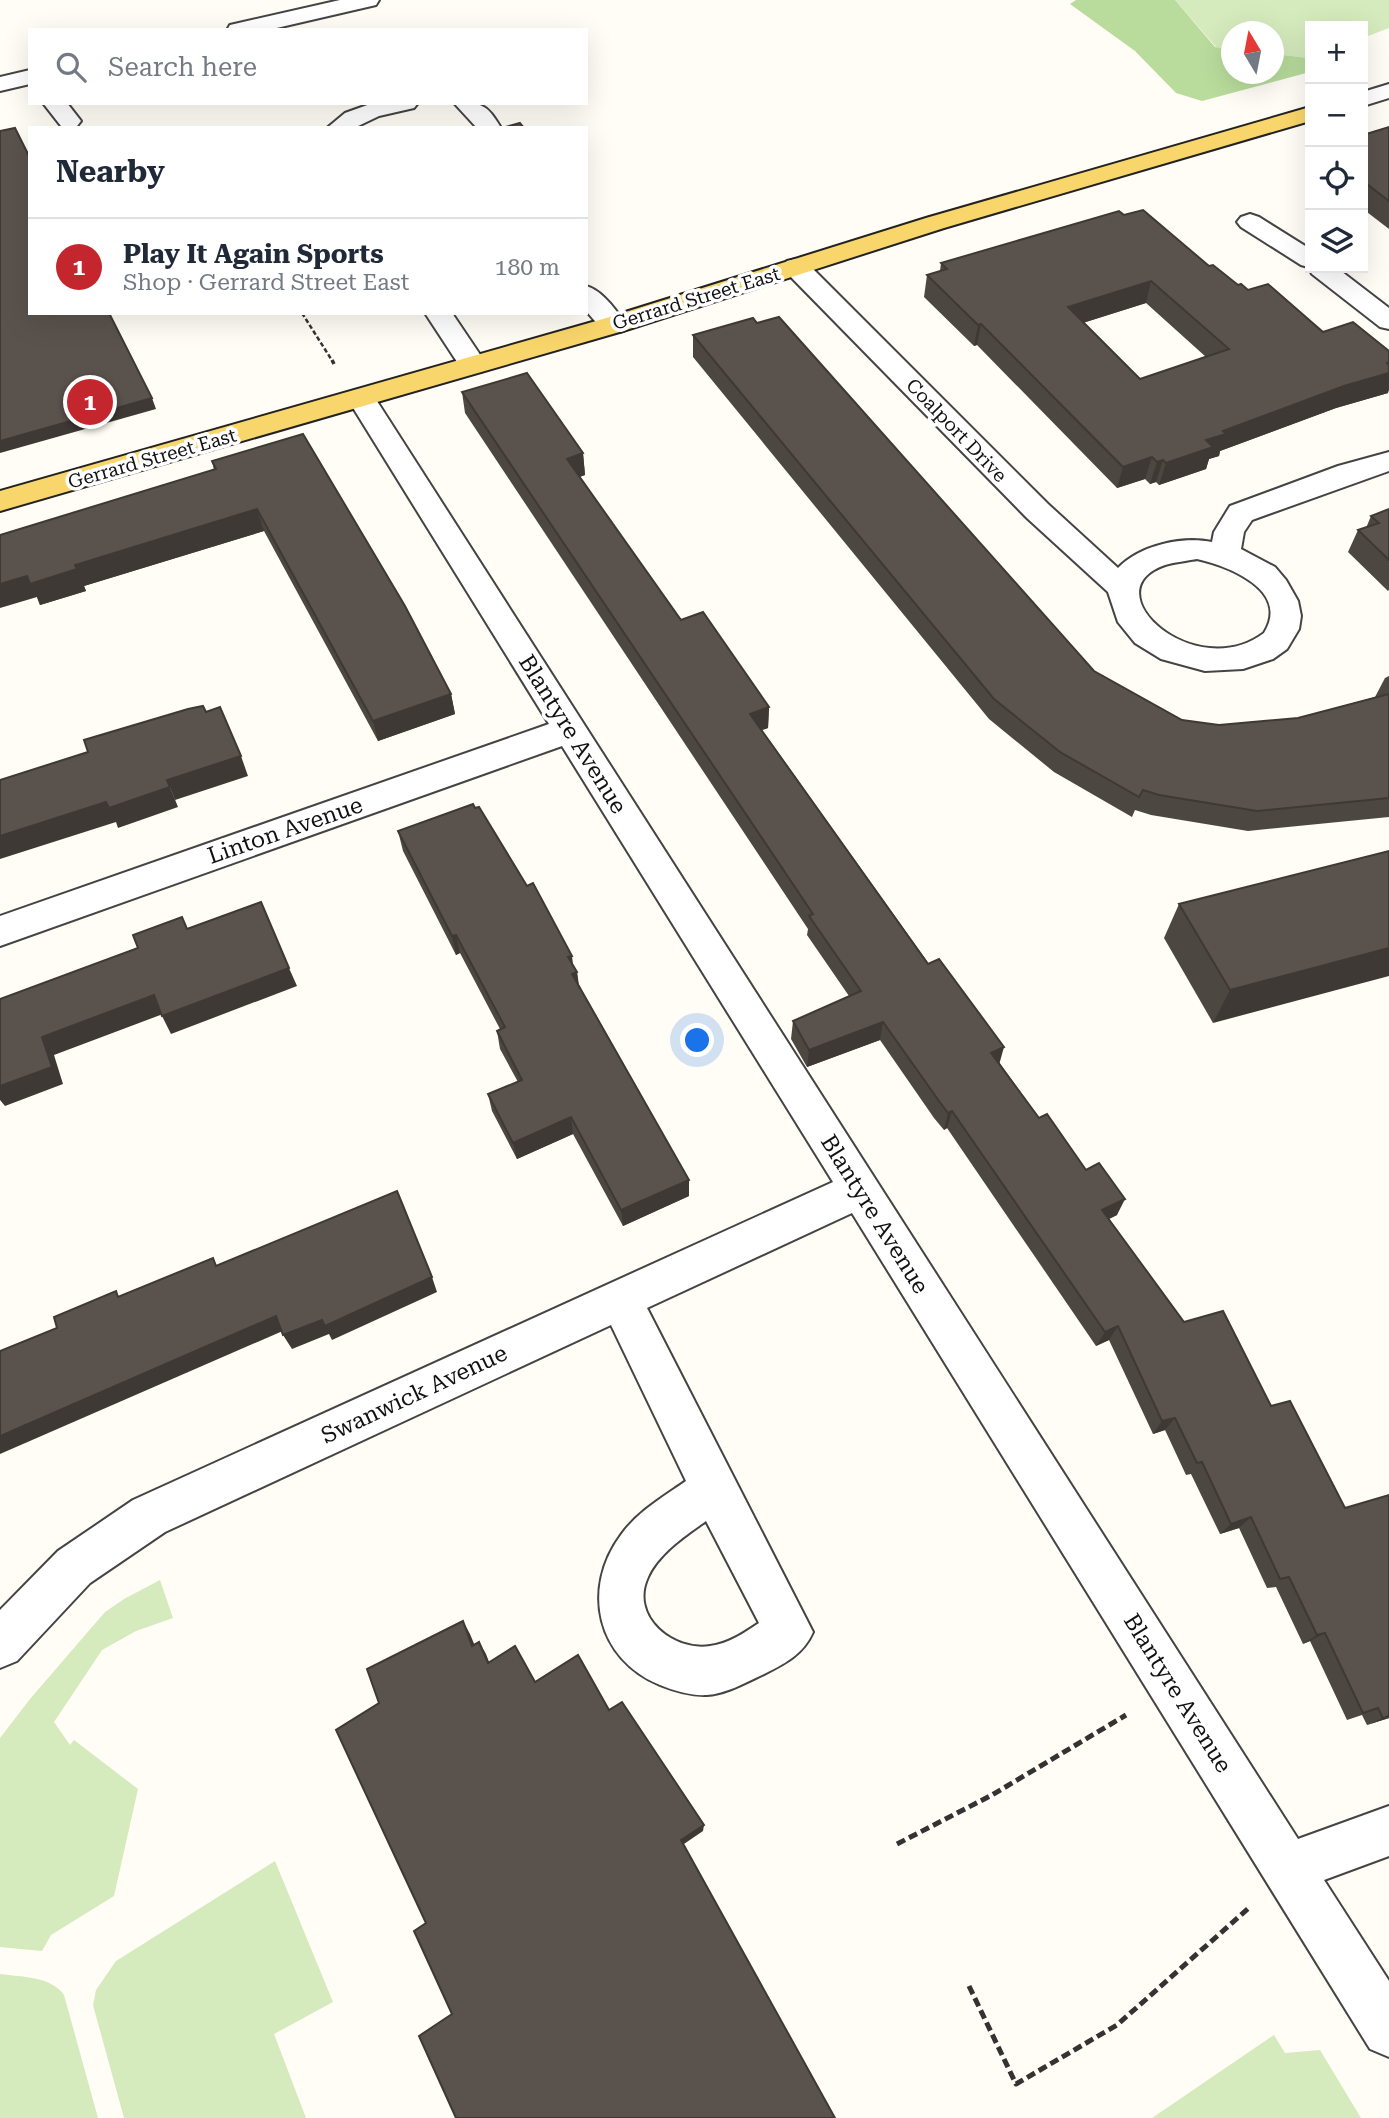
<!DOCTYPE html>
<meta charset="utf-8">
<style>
body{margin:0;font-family:"Roboto Serif",serif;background:#f2f2f3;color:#1f2937}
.controls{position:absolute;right:21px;top:21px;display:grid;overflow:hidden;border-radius:0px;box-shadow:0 7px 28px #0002}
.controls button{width:63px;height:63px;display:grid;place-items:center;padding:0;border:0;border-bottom:2px solid #e0e1e3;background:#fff;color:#1f2937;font:35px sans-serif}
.compass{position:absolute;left:1221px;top:21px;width:63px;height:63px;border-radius:50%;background:#fff;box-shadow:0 7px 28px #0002;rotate:350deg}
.you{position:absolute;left:698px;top:1041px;width:24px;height:24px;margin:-18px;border:5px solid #fff;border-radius:50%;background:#1a73e8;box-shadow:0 0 0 10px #1a73e833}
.badge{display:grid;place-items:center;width:46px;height:46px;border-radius:50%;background:#c4262e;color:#fff;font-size:23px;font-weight:700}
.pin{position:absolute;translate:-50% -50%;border:4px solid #fff;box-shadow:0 2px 7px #0006}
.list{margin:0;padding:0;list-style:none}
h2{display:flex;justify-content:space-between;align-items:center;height:91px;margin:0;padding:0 28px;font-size:30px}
h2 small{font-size:23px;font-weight:400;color:#747a83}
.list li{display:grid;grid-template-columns:46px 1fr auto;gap:21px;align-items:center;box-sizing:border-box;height:98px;padding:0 28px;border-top:2px solid #e0e1e3}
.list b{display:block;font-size:26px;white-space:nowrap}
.list p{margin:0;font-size:23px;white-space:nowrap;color:#747a83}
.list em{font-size:23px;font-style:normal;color:#747a83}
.icon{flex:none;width:38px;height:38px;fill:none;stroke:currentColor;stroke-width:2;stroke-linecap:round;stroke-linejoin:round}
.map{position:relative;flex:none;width:1389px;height:2118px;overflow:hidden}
.search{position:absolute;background:#fff;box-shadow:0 7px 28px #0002;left:28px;top:28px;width:560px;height:77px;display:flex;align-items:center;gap:18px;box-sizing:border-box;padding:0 24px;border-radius:0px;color:#747a83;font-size:26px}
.panel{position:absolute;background:#fff;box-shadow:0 7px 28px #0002;left:28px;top:126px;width:560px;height:189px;border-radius:0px}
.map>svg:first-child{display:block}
.green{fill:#d5ebbd}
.forest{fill:#b9dc9c}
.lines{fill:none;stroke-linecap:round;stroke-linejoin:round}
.minor-casing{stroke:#444;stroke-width:4}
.major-casing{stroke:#222;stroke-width:4}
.path-far2{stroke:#333;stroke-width:2.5;stroke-dasharray:4.5 2.5;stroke-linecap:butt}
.path-far1{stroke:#333;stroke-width:3.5;stroke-dasharray:5 2.5;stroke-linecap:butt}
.path{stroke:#333;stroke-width:5;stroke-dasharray:9 4.5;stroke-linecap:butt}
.minor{fill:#fff;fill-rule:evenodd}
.major{fill:#f9d66b;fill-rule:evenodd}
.wall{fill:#4d4742;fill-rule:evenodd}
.shaded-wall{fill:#3f3936}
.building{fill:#5a524d;stroke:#3f3936;stroke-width:2;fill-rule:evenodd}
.labels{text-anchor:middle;stroke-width:7;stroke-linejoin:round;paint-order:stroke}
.far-street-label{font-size:19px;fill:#111;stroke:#fff}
.street-label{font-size:23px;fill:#111;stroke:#fff}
</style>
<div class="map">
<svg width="1389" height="2118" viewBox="0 0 1389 2118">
<rect width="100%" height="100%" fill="#fffdf5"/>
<g class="green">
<path d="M1175,0H1389V28L1363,38V26H1310L1309,58L1274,54V32H1232L1231,49L1216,47Z"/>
<path d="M160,1580L173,1618L136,1631L102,1650L54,1722L70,1745L74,1740L138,1789L114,1896L51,1935L42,1951L0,1947V1738L30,1699L105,1612L124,1599Z"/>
<path d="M275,1861L333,2002L274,2034L306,2118H124L93,2005L96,1990L116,1961Z"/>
<path d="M0,1974C21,1977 51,1976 64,1995L98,2118H0Z"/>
<path d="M1274,2035L1285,2053L1320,2050L1361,2118H1152Z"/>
</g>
<path class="forest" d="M1076,0H1175L1215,47L1231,49L1232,74H1274V54L1309,58L1310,72L1202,101L1176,93L1135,51L1070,4Z"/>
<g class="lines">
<g class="minor-casing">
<g id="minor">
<path d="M340,0H379L376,5L268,30H227L230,25Z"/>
<path d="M30,70V84L0,91V77Z"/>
<path d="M1389,84V98L1363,106V92Z"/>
<path d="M43,103H67L81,121L77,126H61Z"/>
<path d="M373,103H418L414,108L379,116L354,128H327L345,113Z"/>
<path d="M454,103C482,103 486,103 501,128H477Z"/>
<path d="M1250,214L1259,217L1310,249V268H1337L1389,308V329L1380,327L1312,274L1308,267L1301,265L1241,227L1237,222L1241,217Z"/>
<path d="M796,259L805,261L1048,504L1118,568C1140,545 1182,536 1212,542L1214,532L1230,506L1338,466L1389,452V471L1252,520L1244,532L1241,549L1275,567L1286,580L1298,601L1301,616L1299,629L1287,649L1273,659L1243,669L1205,671L1161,659L1135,643L1118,622L1108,592L1027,518L787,273L783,267L787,261ZM1197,559C1228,566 1291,590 1264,633C1195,685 1090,591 1165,565C1175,562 1187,561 1197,559Z"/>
<path d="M586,286C602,290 617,311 626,325L623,331C604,335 598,324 586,311Z"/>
<path d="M425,313H452L487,365L483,371L473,373L463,371Z"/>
<path d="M361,389L371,392L375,398L1298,1839L1389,1806V1856L1324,1880L1389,1981V2057L1370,2049L852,1213L647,1308L813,1632C803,1655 784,1664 762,1675C745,1683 725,1694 707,1695C690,1696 675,1691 660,1685C597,1659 581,1589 621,1535C637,1512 663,1497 686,1481L611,1325L165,1532L90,1583L17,1661L0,1668V1610L58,1551L133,1500L833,1182L562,746L0,946V916L549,724L347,398L351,392ZM706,1521L759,1623C744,1633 728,1644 710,1646C674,1652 629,1617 648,1577C659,1553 685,1536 706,1521Z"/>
</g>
</g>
<g class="major-casing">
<path id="major" d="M1310,107V121L944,228L623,331L0,511V491L603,319L926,218Z"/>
</g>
<path class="path-far2" d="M302,313L333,362"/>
<path class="path-far1" d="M332,360L334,364"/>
<g class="path">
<path d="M897,1844L992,1795L1126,1715"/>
<path d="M969,1986L1016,2084L1117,2025L1251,1906"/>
</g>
<use href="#minor" class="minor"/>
<use href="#major" class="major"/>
</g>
<g class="wall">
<path d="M1389,127V229L1363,209V135Z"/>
<path d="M1124,215L1209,266L1388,393L1336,408L1220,451L1219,456L1209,459L1206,469L1159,485L1156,482L1150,484L1145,479L1117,488L977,345L974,346L924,297L927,275L940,271L941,263ZM1146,303L1206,357L1140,379L1083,323Z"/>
<path d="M693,335L1094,671L1182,720L1219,725L1298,718L1375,697L1385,678L1389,676V817L1248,831L1151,815L1135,810L1132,817L1054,772L989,719L693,357Z"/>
<path d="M462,392L583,453L585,475L579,477L681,620L769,707L768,728L762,730L1039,1118L1117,1215L1109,1219L1389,1718L1367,1725L1362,1715L1347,1720L1310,1641L1303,1644L1276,1587L1267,1588L1239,1528L1220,1534L1191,1474L1186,1475L1165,1430L1153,1434L1109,1340L1096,1346L947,1128L944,1130L934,1118L880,1040L807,1067L791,1039L793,1021L849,996L807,935L808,929L465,413Z"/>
<path d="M212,461L451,694L455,714L378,741L264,531L84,586L86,591L40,605L37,597L214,470Z"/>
<path d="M1389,509V590L1388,591L1348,552L1358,530L1366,528L1371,516Z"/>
<path d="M398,831L573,966L577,972L579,985L689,1180V1196L623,1226L573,1134L517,1159L492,1111L488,1094L518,1082L500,1049L497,1031L500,1029L460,953L456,955L403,851Z"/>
<path d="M1389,851L1213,1023L1164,938L1179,904Z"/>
</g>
<g class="shaded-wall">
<path d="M1151,281L1146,303L1063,329L1068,307Z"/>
<path d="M981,324L977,345L974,346L978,325Z"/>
<path d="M1389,362V390L1388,393L1336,408L1220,451L1219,456L1209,459L1206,469L1159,485L1166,463L1223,431Z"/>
<path d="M152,398L156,409L0,453V441Z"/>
<path d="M583,453L585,475L569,481L567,459Z"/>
<path d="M1152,457L1145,479L1117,488L1123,467Z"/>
<path d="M1163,460L1156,482L1150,484L1157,462Z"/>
<path d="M257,509L264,531L84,586L86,591L40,605L37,597L0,608V584L27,576L75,565Z"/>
<path d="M451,694L455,714L378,741L373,721Z"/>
<path d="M769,707L768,728L749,734L750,714Z"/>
<path d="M241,756L248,776L175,800L167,780Z"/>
<path d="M170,787L178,807L118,828L116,822L0,859V836L106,802Z"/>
<path d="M456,935L460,953L456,955L452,936Z"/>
<path d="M1389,948V976L1213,1023L1230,990Z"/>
<path d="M572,956L574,973L577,972L579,991L572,975L568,957Z"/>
<path d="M289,968L297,986L171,1034L162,1016Z"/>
<path d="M154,995L163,1014L54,1055L63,1084L5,1106L0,1100V1086L42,1037Z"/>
<path d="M883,1022L880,1040L807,1067L809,1050Z"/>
<path d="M1004,1047L999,1065L991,1053Z"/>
<path d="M952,1111L947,1128L944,1130L948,1113Z"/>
<path d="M571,1117L573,1134L517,1159L513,1143Z"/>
<path d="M689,1180V1196L623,1226L621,1210Z"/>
<path d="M1125,1199L1117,1215L1094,1226L1102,1210Z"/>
<path d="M432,1277L437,1292L332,1340L329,1334L292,1349L283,1335Z"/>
<path d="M276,1316L285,1330L0,1454V1436Z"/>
<path d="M1118,1326L1109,1340L1096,1346L1105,1332Z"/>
<path d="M1175,1418L1165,1430L1153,1434L1162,1421Z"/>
<path d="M1251,1517L1239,1528L1220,1534L1231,1524Z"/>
<path d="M463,1621L470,1634L480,1658L472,1646Z"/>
<path d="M1325,1633L1310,1641L1303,1644L1317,1635Z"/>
<path d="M479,1642L486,1654L494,1675L488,1663Z"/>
<path d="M1389,1716V1718L1367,1725L1383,1718Z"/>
<path d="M704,1825L703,1831L681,1846V1840Z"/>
</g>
<g class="building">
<path d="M520,123L524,128H502Z"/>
<path d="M1389,127V201L1363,181V135Z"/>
<path d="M15,128L30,158V313H109L152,398L0,441V131Z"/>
<path d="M1143,210L1209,266L1213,265L1238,285L1241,284L1248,290L1268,284L1323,332L1353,322L1389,351V362L1387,363L1389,365V373L1344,386L1223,431L1226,434L1206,440L1213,447L1166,463L1163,460L1157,462L1152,457L1123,467L981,324L978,325L927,275L947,269L941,263L1119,211L1124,215ZM1151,281L1229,349L1140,379L1068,307Z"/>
<path d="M779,317L1094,671L1182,720L1219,725L1298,718L1389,694V798L1257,811L1159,795L1143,790L1139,797L1060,752L994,699L693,335L753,318L757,323Z"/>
<path d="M527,373L583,453L567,459L681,620L703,612L769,707L750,714L928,964L939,959L1004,1047L991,1053L1039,1118L1047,1114L1086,1170L1099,1163L1125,1199L1102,1210L1184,1322L1223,1311L1271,1406L1290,1401L1345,1508L1389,1495V1716L1383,1718L1378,1708L1363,1713L1325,1633L1317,1635L1289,1577L1280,1579L1251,1517L1231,1524L1202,1462L1197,1463L1175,1418L1162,1421L1118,1326L1105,1332L952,1111L948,1113L939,1101L883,1022L809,1050L793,1021L861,991L809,916L813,914L462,392Z"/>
<path d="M303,434L405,606L451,694L373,721L257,509L75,565L77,569L30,584L27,576L0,584V535L216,469L212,461Z"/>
<path d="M1389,509V560L1358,530L1379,523L1371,516Z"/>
<path d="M203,706L206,712L220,707L241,756L167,780L170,787L109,808L106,802L0,836V780L88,752L84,740L188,709Z"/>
<path d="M473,804L475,808L479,807L527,886L533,883L572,956L568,957L577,972L572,974L689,1180L621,1210L571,1117L513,1143L488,1094L522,1080L497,1031L505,1027L456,935L452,936L398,831Z"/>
<path d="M1389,851V948L1230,990L1179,904Z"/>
<path d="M261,902L289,968L162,1016L154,995L42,1037L52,1067L0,1086V999L138,948L133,935L182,917L187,929Z"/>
<path d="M397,1191L432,1277L325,1326L322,1320L283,1335L276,1316L0,1436V1351L57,1328L54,1317L116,1291L118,1297L213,1258L216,1266Z"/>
<path d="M463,1621L472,1646L479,1642L488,1663L515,1646L535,1682L578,1655L609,1710L622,1702L704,1825L681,1840L835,2118H456L419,2036L452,2014L414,1931L426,1923L336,1730L379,1703L367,1669Z"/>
</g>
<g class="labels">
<g class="far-street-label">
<text transform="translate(696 298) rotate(-17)" y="7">Gerrard Street East</text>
<text transform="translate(957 430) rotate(46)" y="7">Coalport Drive</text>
<text transform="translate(152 458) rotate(-16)" y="7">Gerrard Street East</text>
</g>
<g class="street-label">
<text transform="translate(573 734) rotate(58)" y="8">Blantyre Avenue</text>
<text transform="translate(285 830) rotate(-19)" y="8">Linton Avenue</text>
<text transform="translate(875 1214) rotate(58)" y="8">Blantyre Avenue</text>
<text transform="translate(414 1394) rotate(-25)" y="8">Swanwick Avenue</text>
<text transform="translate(1178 1693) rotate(58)" y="8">Blantyre Avenue</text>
</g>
</g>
</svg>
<div class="controls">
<button>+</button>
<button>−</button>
<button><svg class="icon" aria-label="locate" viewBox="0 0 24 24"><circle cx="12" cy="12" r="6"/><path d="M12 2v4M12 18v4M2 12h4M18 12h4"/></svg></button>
<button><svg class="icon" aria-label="layers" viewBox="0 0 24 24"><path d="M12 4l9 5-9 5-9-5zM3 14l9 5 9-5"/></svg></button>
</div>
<svg class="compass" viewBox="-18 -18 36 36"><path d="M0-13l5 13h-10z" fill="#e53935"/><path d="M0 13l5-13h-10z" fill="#747a83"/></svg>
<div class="you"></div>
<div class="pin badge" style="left:90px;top:402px">1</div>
<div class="search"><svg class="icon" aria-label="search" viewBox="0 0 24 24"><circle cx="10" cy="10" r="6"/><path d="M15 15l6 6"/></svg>Search here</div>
<section class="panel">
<h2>Nearby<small></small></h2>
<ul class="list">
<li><span class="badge">1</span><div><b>Play It Again Sports</b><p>Shop · Gerrard Street East</p></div><em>180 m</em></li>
</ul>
</section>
</div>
